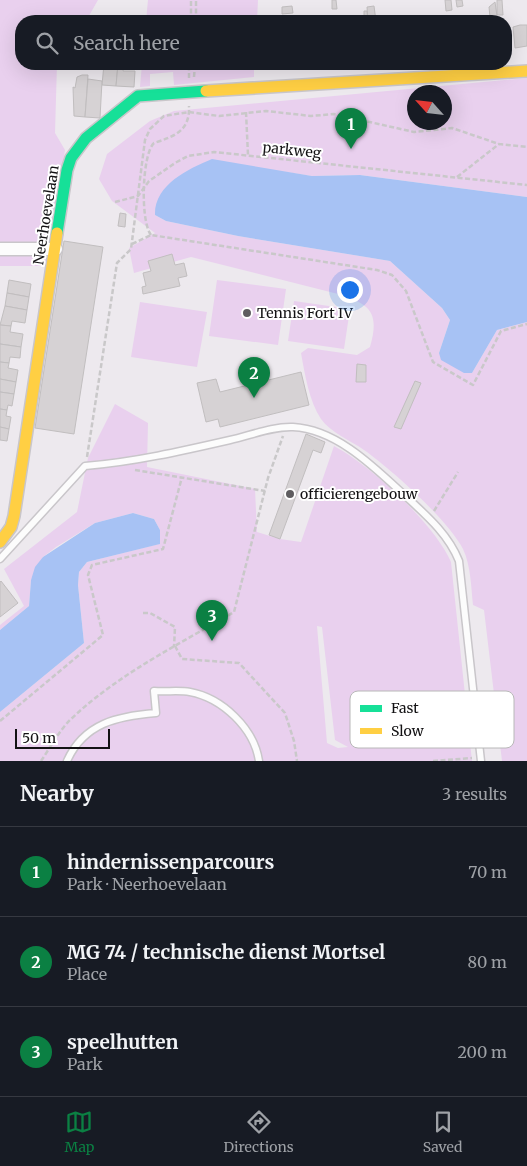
<!DOCTYPE html>
<meta charset="utf-8">
<style>
body{margin:0;font-family:Merriweather,serif;background:#242831;color:#f1f3f6}
.compass{position:absolute;left:407px;top:85px;width:45px;height:45px;border-radius:50%;background:#171b24;box-shadow:0 5px 20px #0002;rotate:297deg}
.scale{position:absolute;left:15px;bottom:12px;width:95px;box-sizing:border-box;padding-left:5px;border:2px solid #131214;border-top:0;font-size:14px;line-height:18px;white-space:nowrap;color:#131214;-webkit-text-stroke:4px #fff;paint-order:stroke}
.you{position:absolute;left:349px;top:289px;width:18px;height:18px;margin:-12px;border:4px solid #fff;border-radius:50%;background:#1a73e8;box-shadow:0 0 0 8px #1a73e833}
.badge{display:grid;place-items:center;width:32px;height:32px;border-radius:50%;background:#0b8043;color:#fff;font-size:16px;font-weight:700}
.pin{position:absolute;translate:-50% -41px;filter:drop-shadow(0 1px 2px #0008)}
.pin::after{content:'';position:absolute;top:26px;width:18px;height:15px;background:inherit;clip-path:polygon(0 0,100% 0,50% 100%)}
.list{margin:0;padding:0;list-style:none}
h2{display:flex;justify-content:space-between;align-items:center;height:65px;margin:0;padding:0 20px;font-size:21px}
h2 small{font-size:16px;font-weight:400;color:#9ea1a6}
.list li{display:grid;grid-template-columns:32px 1fr auto;gap:15px;align-items:center;box-sizing:border-box;height:90px;padding:0 20px;border-top:1px solid #363941}
.list b{display:block;font-size:19px;white-space:nowrap}
.list p{margin:0;font-size:16px;white-space:nowrap;color:#9ea1a6}
.list em{font-size:16px;font-style:normal;color:#9ea1a6}
.icon{flex:none;width:28px;height:28px;fill:none;stroke:currentColor;stroke-width:2;stroke-linecap:round;stroke-linejoin:round}
.map{position:relative;flex:none;width:527px;height:761px;overflow:hidden}
.search{position:absolute;background:#171b24;box-shadow:0 5px 20px #0002;left:15px;right:15px;top:15px;height:55px;display:flex;align-items:center;gap:12px;box-sizing:border-box;padding:0 18px;border-radius:20px;color:#9ea1a6;font-size:19px}
.sheet{height:335px;background:#171b24}
nav{display:flex;justify-content:space-around;align-items:center;box-sizing:border-box;height:70px;border-top:1px solid #363941;background:#171b24;font-size:14px;color:#9ea1a6}
nav a{display:grid;justify-items:center;gap:2px}
nav .on{color:#0b8043}
.map>svg:first-child{display:block}
.green{fill:#e9d0ee;fill-rule:evenodd}
.water{fill:#a7c2f4}
.building{fill:#d6d2d4;stroke:#c1bebf}
.lines{fill:none;stroke-linecap:round;stroke-linejoin:round}
.lane-casing{stroke:#c9c6ca;stroke-width:9}
.street-casing{stroke:#c9c6ca;stroke-width:15}
.fast-casing{stroke:#c9c6ca;stroke-width:14}
.slow-casing{stroke:#c9c6ca;stroke-width:14}
.path{stroke:#c9c8c9;stroke-width:2.5;stroke-dasharray:5 2.5;stroke-linecap:butt}
.lane{stroke:#fcfcfc;stroke-width:6}
.street{stroke:#fcfcfc;stroke-width:12}
.fast{stroke:#16e098;stroke-width:11}
.slow{stroke:#ffcf43;stroke-width:11}
.poi-dot{fill:#5f5d60;stroke:#fff;stroke-width:2}
.labels{text-anchor:middle;stroke-width:4;stroke-linejoin:round;paint-order:stroke}
.street-label{font-size:14px;fill:#131214;stroke:#fff}
.poi-label{font-size:14px;fill:#131214;stroke:#fff;text-anchor:start}
.key{fill:#fff;stroke:#b8b8b8;stroke-width:1}
.key-label{font-size:14px;fill:#131214}
</style>
<div class="map">
<svg width="527" height="761" viewBox="0 0 527 761">
<rect width="100%" height="100%" fill="#ede9ee"/>
<g class="green">
<path d="M0,0H98L86,21H21V64H57L55,133L65,150L48,266H0Z"/>
<path d="M148,0H258L257,21H146Z"/>
<path d="M142,64H254V77L174,85L173,72L150,74V86L140,87Z"/>
<path d="M527,78V197L360,175L312,176L279,171L155,215L166,221L238,236L390,261L442,308L450,320L439,353L472,373L497,330L527,322V761H502L484,610L473,605C471,587 471,566 463,549C448,520 391,469 364,450C350,440 331,433 321,419C309,401 305,375 301,353L308,348L357,355L370,347C380,312 370,304 338,294L191,257L134,273L129,248L155,233L112,201L99,179L107,154L150,121L174,111ZM414,92H444V122H414Z"/>
<path d="M217,280L286,289L278,345L209,336Z"/>
<path d="M294,301L350,309L344,349L288,341Z"/>
<path d="M140,302L207,312L197,367L131,357Z"/>
<path d="M115,404L148,423L147,467L255,489L257,532L280,539L301,542L334,446C371,466 434,523 451,562L472,761H0V712L84,643L78,585L79,572L87,562L159,544L160,530L154,519L133,513L95,523L56,547L43,557L31,580L29,606L0,630V625L24,606L4,569L77,512L88,458ZM317,626L322,627L335,740L348,747L338,748L327,743Z"/>
</g>
<g class="water">
<path d="M212,159L312,176L360,175L527,197V322L497,330L472,373H464L441,360L439,353L450,320L442,308L390,261L238,236L166,221L155,215C154,185 188,169 212,159Z"/>
<path d="M133,513L154,519L160,530V544L87,562L79,572L78,585L84,643L0,712V630L29,606L31,580L35,567L43,557L95,523Z"/>
</g>
<g class="building">
<path d="M332,0H336L337,9H332Z"/>
<path d="M445,0H451L452,10L446,11Z"/>
<path d="M456,0H462L463,6L457,7Z"/>
<path d="M497,0H502L503,15H497Z"/>
<path d="M495,2L497,16L490,17L489,7Z"/>
<path d="M292,6L293,13L282,14V7Z"/>
<path d="M374,6L376,21H368L367,7Z"/>
<path d="M364,11H367L368,21H364Z"/>
<path d="M415,17H421L422,21H415Z"/>
<path d="M520,25H527V46L515,48L513,27Z"/>
<path d="M104,64H118L116,86L102,85Z"/>
<path d="M118,64H124L123,71H135L134,87L116,86Z"/>
<path d="M272,64H286V66L272,67Z"/>
<path d="M82,75H88L85,117L74,116L73,87L75,88L77,77Z"/>
<path d="M88,79L102,81L100,118L85,117Z"/>
<path d="M120,213L126,214L125,227L118,226Z"/>
<path d="M64,241L103,247L74,434L35,428Z"/>
<path d="M172,254L175,265L184,263L187,276L178,278L180,286L143,294L142,287L146,286L143,273L151,271L148,261Z"/>
<path d="M9,280L31,284L29,297L7,293Z"/>
<path d="M7,293L29,297L27,310L5,306Z"/>
<path d="M5,306L27,310L25,323L12,321L11,326L0,325Z"/>
<path d="M0,325L11,326L10,332L23,334L21,347L0,344Z"/>
<path d="M0,344L21,347L20,358L10,357L9,363L0,362Z"/>
<path d="M0,362L9,363L8,368L18,370L16,382L0,379Z"/>
<path d="M357,364L366,365V382H356Z"/>
<path d="M301,372L309,405L220,427L218,419L206,422L197,383L216,379L220,392Z"/>
<path d="M0,379L16,382L14,394L0,392Z"/>
<path d="M415,381L421,383L401,429L394,427Z"/>
<path d="M0,392L14,394L12,406L8,405L7,410L0,409Z"/>
<path d="M0,409L7,410L6,416L11,417L9,429L0,427Z"/>
<path d="M0,427L9,429L7,441L0,440Z"/>
<path d="M306,434L325,442L321,453L313,450L280,539L269,535Z"/>
<path d="M1,581L18,603L0,617V582Z"/>
</g>
<g class="lines">
<g class="lane-casing">
<g id="lane">
<path d="M0,559L85,466C134,462 182,451 230,440C249,436 273,426 293,427C334,429 370,463 399,490C421,511 447,531 459,561L481,761"/>
<path d="M67,761C84,723 118,716 156,713L154,691C166,692 179,690 190,692C222,698 254,728 259,761"/>
</g>
</g>
<g class="street-casing">
<path id="street" d="M0,249H56"/>
</g>
<g class="fast-casing">
<path id="fast" d="M57,233L67,170L71,158L86,138L138,96L206,91"/>
</g>
<g class="slow-casing">
<g id="slow">
<path d="M206,91L527,71"/>
<path d="M0,542L11,527L14,516L57,233"/>
</g>
</g>
<g class="path">
<path d="M191,21V0"/>
<path d="M196,21V0"/>
<path d="M194,77L195,64"/>
<path d="M189,78V64"/>
<path d="M246,112L248,155"/>
<path d="M457,177L499,144"/>
<path d="M115,202L138,196L149,181L175,163L188,156L214,152L527,185"/>
<path d="M151,235C140,221 142,154 154,143C175,136 190,131 189,106"/>
<path d="M132,244L151,235L377,270L392,275L406,291L433,362L473,385L501,331L527,324"/>
<path d="M87,457L117,263L131,249L145,140L150,129L164,116L189,112L219,116L266,111L311,116L334,114L414,132L452,128L499,144L527,147"/>
<path d="M135,470L265,491"/>
<path d="M434,511L458,472"/>
<path d="M143,613H150L175,627L174,647"/>
<path d="M175,646L182,659L239,663L285,713L294,741L297,761"/>
<path d="M0,721L103,635L88,575L92,565L163,549L182,477"/>
<path d="M41,761C50,748 59,731 70,720C118,674 178,645 234,612L268,478L283,436"/>
<path d="M433,761L472,758"/>
</g>
<use href="#lane" class="lane"/>
<use href="#street" class="street"/>
<use href="#fast" class="fast"/>
<use href="#slow" class="slow"/>
</g>
<g class="poi-dot">
<circle cx="247" cy="313" r="5"/>
<circle cx="290" cy="494" r="5"/>
</g>
<g class="labels">
<g class="street-label">
<text transform="translate(292 150) rotate(6)" y="5">parkweg</text>
<text transform="translate(46 215) rotate(-81)" y="5">Neerhoevelaan</text>
</g>
<g class="poi-label">
<text x="257" y="318">Tennis Fort IV</text>
<text x="300" y="499">officierengebouw</text>
</g>
</g>
<rect x="350" y="691" width="164" height="57" rx="8" class="key"/>
<rect x="360" y="705" width="22" height="7" fill="#16e098"/>
<rect x="360" y="728" width="22" height="6" fill="#ffcf43"/>
<g class="key-label">
<text x="391" y="713">Fast</text>
<text x="391" y="736">Slow</text>
</g>
</svg>
<svg class="compass" viewBox="-18 -18 36 36"><path d="M0-13l5 13h-10z" fill="#e53935"/><path d="M0 13l5-13h-10z" fill="#9ea1a6"/></svg>
<div class="scale">50 m</div>
<div class="you"></div>
<div class="pin badge" style="left:351px;top:149px">1</div>
<div class="pin badge" style="left:254px;top:398px">2</div>
<div class="pin badge" style="left:212px;top:641px">3</div>
<div class="search"><svg class="icon" aria-label="search" viewBox="0 0 24 24"><circle cx="10" cy="10" r="6"/><path d="M15 15l6 6"/></svg>Search here</div>
</div>
<section class="sheet">
<h2>Nearby<small>3 results</small></h2>
<ul class="list">
<li><span class="badge">1</span><div><b>hindernissenparcours</b><p>Park · Neerhoevelaan</p></div><em>70 m</em></li>
<li><span class="badge">2</span><div><b>MG 74 / technische dienst Mortsel</b><p>Place</p></div><em>80 m</em></li>
<li><span class="badge">3</span><div><b>speelhutten</b><p>Park</p></div><em>200 m</em></li>
</ul>
</section>
<nav>
<a class="on"><svg class="icon" aria-label="map" viewBox="0 0 24 24"><path d="M3 6l6-2 6 2 6-2v14l-6 2-6-2-6 2zM9 4v14M15 6v14"/></svg>Map</a>
<a><svg class="icon" aria-label="directions" viewBox="0 0 24 24"><path d="M12 3l9 9-9 9-9-9zM9 14v-3h6M13 9l2 2-2 2"/></svg>Directions</a>
<a><svg class="icon" aria-label="saved" viewBox="0 0 24 24"><path d="M7 4h10v16l-5-4-5 4z"/></svg>Saved</a>
</nav>
